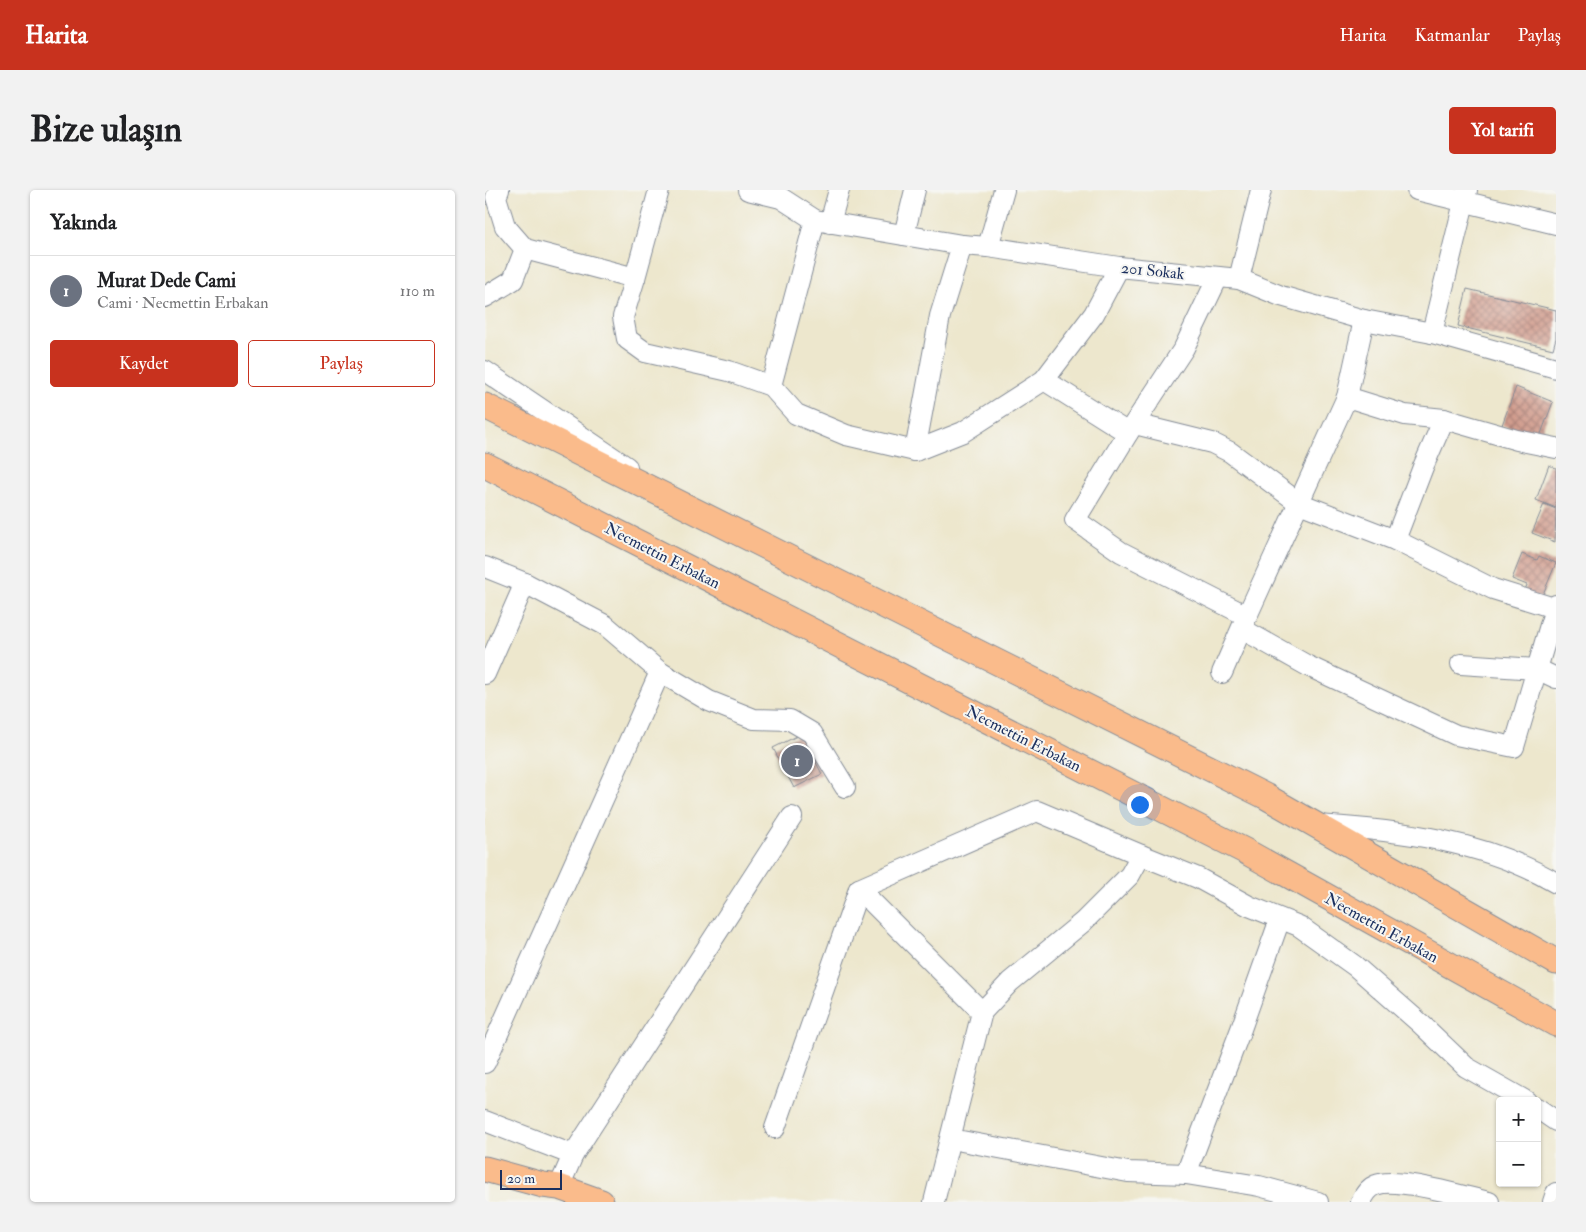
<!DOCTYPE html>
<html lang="tr">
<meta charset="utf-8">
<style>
body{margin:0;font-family:"IM FELL Double Pica",serif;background:#f2f2f2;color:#202124}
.controls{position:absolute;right:15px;bottom:15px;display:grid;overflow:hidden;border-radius:5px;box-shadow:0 1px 4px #0004}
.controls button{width:45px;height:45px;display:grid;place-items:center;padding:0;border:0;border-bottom:1px solid #e0e0e0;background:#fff;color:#202124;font:25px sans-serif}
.scale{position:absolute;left:15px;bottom:12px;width:62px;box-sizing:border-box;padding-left:5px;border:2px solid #1b2f5e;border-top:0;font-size:14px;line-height:18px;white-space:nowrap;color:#1b2f5e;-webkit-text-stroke:4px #f6f6f2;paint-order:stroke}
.you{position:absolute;left:654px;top:614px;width:18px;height:18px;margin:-12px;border:4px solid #fff;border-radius:50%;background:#1a73e8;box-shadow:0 0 0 8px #1a73e833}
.badge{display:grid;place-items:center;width:32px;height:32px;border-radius:50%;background:#c8321e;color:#fff;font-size:16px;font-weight:700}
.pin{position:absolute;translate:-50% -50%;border:2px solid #fff;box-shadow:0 1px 5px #0006}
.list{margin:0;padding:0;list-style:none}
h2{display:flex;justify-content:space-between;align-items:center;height:65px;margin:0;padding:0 20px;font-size:21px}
h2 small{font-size:16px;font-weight:400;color:#757577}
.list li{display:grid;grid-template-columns:32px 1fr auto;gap:15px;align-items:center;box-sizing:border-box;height:70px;padding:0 20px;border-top:1px solid #e0e0e0}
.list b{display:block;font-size:19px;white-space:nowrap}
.list p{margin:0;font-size:16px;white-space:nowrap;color:#757577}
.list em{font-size:16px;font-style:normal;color:#757577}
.actions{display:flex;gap:10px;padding:15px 20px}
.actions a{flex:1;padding:11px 0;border:1px solid #c8321e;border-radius:5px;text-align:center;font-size:18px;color:#c8321e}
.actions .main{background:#c8321e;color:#fff}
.map{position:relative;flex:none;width:1071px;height:1012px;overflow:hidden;border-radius:5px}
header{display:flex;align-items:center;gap:30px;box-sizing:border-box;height:70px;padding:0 25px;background:#c8321e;color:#fff}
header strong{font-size:24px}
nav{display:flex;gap:28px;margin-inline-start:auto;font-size:18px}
.intro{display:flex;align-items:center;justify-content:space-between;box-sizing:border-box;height:120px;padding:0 30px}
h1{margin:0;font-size:35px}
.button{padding:12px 22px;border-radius:5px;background:#c8321e;color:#fff;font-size:18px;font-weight:700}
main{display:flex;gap:30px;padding:0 30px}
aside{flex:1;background:#fff;border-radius:5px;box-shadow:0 1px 4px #0004}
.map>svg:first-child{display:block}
.building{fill:url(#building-cross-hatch)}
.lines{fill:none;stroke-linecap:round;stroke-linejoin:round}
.minor-casing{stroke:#848b96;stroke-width:22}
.major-casing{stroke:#848b96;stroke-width:27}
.minor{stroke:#fff;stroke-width:20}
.major{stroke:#fabb8b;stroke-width:25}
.labels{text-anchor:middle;stroke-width:4;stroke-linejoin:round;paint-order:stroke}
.street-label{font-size:16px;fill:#1b2f5e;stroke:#f6f6f2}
</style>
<header>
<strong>Harita</strong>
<nav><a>Harita</a><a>Katmanlar</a><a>Paylaş</a></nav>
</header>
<div class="intro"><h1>Bize ulaşın</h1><a class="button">Yol tarifi</a></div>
<main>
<aside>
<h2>Yakında<small></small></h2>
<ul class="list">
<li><span class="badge" style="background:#6b7280">1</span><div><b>Murat Dede Cami</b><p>Cami · Necmettin Erbakan</p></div><em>110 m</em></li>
</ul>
<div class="actions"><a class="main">Kaydet</a><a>Paylaş</a></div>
</aside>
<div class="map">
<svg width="1071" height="1012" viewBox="0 0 1071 1012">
<defs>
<pattern id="building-cross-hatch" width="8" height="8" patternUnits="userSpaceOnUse" patternTransform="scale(1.25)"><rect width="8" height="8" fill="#d19d8e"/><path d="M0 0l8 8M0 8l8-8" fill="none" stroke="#a98077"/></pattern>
</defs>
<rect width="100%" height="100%" fill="#f6f6f2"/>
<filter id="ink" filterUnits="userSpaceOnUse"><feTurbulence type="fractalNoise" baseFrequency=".02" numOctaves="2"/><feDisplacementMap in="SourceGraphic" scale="10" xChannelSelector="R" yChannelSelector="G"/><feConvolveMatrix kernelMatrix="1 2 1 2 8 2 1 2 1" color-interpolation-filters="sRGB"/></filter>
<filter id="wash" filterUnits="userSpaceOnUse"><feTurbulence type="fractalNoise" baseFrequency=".0096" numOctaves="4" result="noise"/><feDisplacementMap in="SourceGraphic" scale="20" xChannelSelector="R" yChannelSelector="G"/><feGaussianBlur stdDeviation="1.12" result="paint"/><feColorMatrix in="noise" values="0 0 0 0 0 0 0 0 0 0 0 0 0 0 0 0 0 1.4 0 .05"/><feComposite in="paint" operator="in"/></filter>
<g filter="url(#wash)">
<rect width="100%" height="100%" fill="#ede7cd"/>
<g id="blocks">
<g class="building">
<path d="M982,99L1071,120V148L1068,159L973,136Z"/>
<path d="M1031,197L1068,212L1054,249L1017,235Z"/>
<path d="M1064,275L1071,278V318L1051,310Z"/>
<path d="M1059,314L1071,319L1070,352L1047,343Z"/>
<path d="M1037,364L1052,370L1054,366L1071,373L1056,409L1039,402L1042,395L1027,389Z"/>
<path d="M316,544L337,584L309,598L288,558Z"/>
</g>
</g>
</g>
<g filter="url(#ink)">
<use href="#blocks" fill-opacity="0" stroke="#848b96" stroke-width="1"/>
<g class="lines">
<g class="minor-casing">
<g id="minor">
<path d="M14,0L11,7L20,36L40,59L150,88L138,127L142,149L160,162L244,181L286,196L311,224L361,245L430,261L478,242L559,190L609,124L634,77"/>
<path d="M263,0L296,8L330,30L477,55L503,57L634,77L754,89L796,106L879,130L947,143L1071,178"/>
<path d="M932,0L1071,34"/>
<path d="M345,33L354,0"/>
<path d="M419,45L430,0"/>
<path d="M503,57L519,0"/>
<path d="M733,87L699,158L643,243L590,330L636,362L762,426L862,207L879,130"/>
<path d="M150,88L174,0"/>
<path d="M754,89L776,0"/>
<path d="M0,107L28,90L40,59"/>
<path d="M947,143L982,0"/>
<path d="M0,181L142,277"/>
<path d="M559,190L643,243"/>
<path d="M286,196L330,30"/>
<path d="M862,207L920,225L959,229L938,277L910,350L1008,399L1069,418"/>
<path d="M959,229L1032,250L1071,258"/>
<path d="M650,234L727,253L745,262L814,313L910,350"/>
<path d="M430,261L455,126L477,55"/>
<path d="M0,377L40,393L120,435L175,482L224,511L269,529L305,530L327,543L360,597"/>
<path d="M1071,415L1052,479L1071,488"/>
<path d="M757,439L823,476L971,545L1029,557L1052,479L976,474"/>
<path d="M737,483L761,428"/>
<path d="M0,484L40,393"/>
<path d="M832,635C914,640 1000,651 1071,693"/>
<path d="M374,699L552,621L656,665L713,688L764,716L814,736L870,776L936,834L981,877L1041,911"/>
<path d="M0,873L175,482"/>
<path d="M1052,918L1071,931"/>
<path d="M0,931L88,965L74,997"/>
<path d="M290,938L374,699L497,822"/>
<path d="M466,949L643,982L701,984L774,996L833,1012"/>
<path d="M88,965L307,627"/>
<path d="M701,984L756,839L795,729"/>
<path d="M449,1012L497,822L525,792L598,732L645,685L656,665"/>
<path d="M876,1012C879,1005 883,998 891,995C911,986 981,1007 1004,1012"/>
<path d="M1068,1012L1071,1003"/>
</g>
</g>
<g class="major-casing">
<g id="major">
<path d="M0,216L780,606L1071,772"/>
<path d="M0,275L760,661L1071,834"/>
<path d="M0,979L58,995L74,997L116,1012"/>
</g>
</g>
<use href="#minor" class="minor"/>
<use href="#major" class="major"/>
</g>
</g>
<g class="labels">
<g class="street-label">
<text transform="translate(668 80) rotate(6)" y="6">201 Sokak</text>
<text transform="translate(178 365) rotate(27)" y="6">Necmettin Erbakan</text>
<text transform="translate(539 548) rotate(27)" y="6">Necmettin Erbakan</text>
<text transform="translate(897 737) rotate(29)" y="6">Necmettin Erbakan</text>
</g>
</g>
</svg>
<div class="controls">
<button>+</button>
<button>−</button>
</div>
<div class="scale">20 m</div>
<div class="you"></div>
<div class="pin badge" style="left:312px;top:571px;background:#6b7280">1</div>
</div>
</main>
